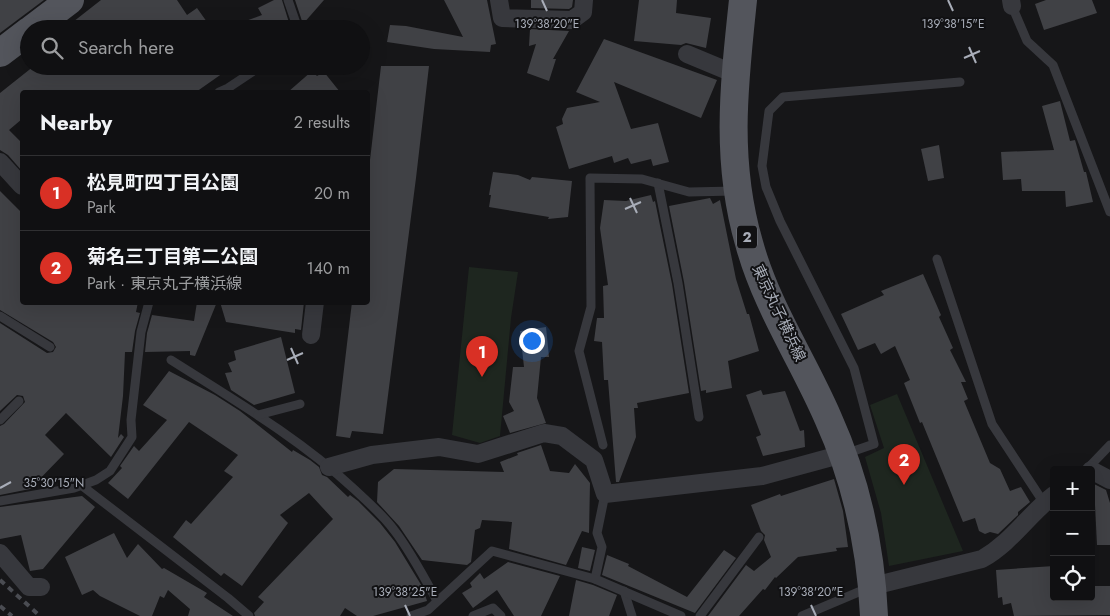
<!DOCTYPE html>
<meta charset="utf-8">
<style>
body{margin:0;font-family:Jost,"Noto Sans JP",sans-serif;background:#1e1e20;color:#f1f3f6}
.controls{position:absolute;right:15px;bottom:15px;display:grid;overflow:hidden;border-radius:5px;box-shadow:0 5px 20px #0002}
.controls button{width:45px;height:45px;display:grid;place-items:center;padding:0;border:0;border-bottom:1px solid #303032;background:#101012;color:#f1f3f6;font:25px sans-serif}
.you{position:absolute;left:531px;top:340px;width:18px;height:18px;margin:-12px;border:4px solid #fff;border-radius:50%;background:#1a73e8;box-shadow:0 0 0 8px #1a73e833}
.badge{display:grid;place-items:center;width:32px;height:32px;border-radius:50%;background:#d93025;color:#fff;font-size:16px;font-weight:700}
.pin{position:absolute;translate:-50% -41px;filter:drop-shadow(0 1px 2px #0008)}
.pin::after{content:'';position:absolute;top:26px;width:18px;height:15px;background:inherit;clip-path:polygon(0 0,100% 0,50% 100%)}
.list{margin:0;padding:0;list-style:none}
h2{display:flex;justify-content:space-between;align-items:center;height:65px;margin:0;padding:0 20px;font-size:21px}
h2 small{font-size:16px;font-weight:400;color:#9c9d9f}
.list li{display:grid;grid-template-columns:32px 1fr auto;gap:15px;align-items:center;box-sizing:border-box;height:75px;padding:0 20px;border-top:1px solid #303032}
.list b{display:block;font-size:19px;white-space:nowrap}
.list p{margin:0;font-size:16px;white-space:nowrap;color:#9c9d9f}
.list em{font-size:16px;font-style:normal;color:#9c9d9f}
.icon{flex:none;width:28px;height:28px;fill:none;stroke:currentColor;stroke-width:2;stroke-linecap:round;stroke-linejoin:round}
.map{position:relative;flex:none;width:1110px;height:616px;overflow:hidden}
.search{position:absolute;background:#101012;box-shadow:0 5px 20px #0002;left:20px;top:20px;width:350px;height:55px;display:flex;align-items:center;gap:12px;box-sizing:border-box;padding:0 18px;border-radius:28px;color:#9c9d9f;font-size:19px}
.panel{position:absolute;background:#101012;box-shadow:0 5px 20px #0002;left:20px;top:90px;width:350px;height:215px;border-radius:5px}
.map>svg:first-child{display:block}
.green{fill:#1e261f}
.building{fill:#404145}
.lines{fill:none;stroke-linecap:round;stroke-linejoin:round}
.lane{stroke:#37383d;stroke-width:9}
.street{stroke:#37383d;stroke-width:18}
.primary{stroke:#53555c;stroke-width:28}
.rail{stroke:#4a4c52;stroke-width:4;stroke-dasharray:6 5;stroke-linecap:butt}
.ticks{fill:none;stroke:#a8adb8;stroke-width:2}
.labels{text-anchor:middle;stroke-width:4;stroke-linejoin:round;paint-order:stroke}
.shield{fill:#111113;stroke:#7b7e86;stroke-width:1}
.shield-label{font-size:14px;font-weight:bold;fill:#a8adb8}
.street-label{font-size:15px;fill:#a8adb8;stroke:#111113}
.ticks-label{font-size:12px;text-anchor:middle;fill:#a8adb8;stroke:#111113;stroke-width:4;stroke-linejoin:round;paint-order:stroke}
</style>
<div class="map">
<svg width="1110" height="616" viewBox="0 0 1110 616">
<rect width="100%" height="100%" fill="#161618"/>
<g class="green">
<path d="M469,267L518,272L511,318L500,436L480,443L452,435Z"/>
<path d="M897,394L963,551L889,566L881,513L865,457L884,448L870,405Z"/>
</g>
<g class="building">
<path d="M0,0H44L0,33Z"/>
<path d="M101,0H177L187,15L197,8L212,29H64Z"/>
<path d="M274,0H282L291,29H229V27L262,15L258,8Z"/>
<path d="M295,0H324L303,24Z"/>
<path d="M444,0H487L496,44L491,45L490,52L434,49L387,42L390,25L406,26L463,37Z"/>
<path d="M531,0H573L572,7L569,9L531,8Z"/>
<path d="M639,0H677L676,13L711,18L706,48L686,43L681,45L634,41Z"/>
<path d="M1046,0H1092L1097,13L1044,30L1035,4Z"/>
<path d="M530,29L569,31L553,59H556L549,81L527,73L536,44L529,46Z"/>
<path d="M604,39L717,80L701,118L614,82L631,129L658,123L669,162L653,166L651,159L631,164L628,158L614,163L612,156L569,169L556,127L563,124L562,119L567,108L600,102L576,92Z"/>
<path d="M34,66H233L196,92H22V119L9,130L22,143V171L8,155L0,150V93Z"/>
<path d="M381,66H429L416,178L383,434L352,431L350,438L336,436L352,302H368V177Z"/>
<path d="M312,71L317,76L324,72L340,92H288Z"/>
<path d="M1060,101L1070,141L1075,140L1084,172H1086L1093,202L1066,207L1065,191H1022L1021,179L1003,180L1001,152L1054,150L1042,106Z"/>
<path d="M939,145L944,178L928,181L921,149Z"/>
<path d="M493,172L518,175L530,180L532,177L572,181L568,217L548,219L549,217L489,207L491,195H489Z"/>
<path d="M0,191L22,213V302H138L136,312L140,313L135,331L132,352H125L123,396L118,438L121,434L124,437L111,457L66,413L45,435L64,454L30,489L0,495V426L4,424L25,402L23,396L17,395L0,411V323L47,353L53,352L56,347L53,342L0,310Z"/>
<path d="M651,195L653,202L655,201L672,284L689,393L637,403L638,408H634L636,437L619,482H616L608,380H604L602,342L594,341L597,318H604L603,286L608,285L600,228L604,200L626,201Z"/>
<path d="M710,198L713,204L720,200L736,279L747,314H749L759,351L728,361L732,388L706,393V390L701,391L684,282L669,206Z"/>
<path d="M923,274L941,315L939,317L953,348L950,350L966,382H961L968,399L964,401L990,463L1000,469L1010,491L1021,487L1030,502L1018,512V515L998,534L990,532L985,534L979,531L975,518L963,522L922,422L920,423L904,383L910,380L895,346L881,354L875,343L858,350L841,314L884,295L881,291Z"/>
<path d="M197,302H217L195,356L190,355V349V351L145,352L147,333L152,315L194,321Z"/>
<path d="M220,302H304L301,330L295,329V333L226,322Z"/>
<path d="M546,327L549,357H541L537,398L546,423L510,433L503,416L514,411L509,402L513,367H524L520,331Z"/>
<path d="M281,337L295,393L254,405L231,390L225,373L232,372L228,363L236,360L234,351Z"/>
<path d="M169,371L215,395L240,411L292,452L293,450L310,460L319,467L322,475L327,477L348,497L350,495L358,501L380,523L395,542L423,588L427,601L373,616H357L345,608L340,616H255L254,613L264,602L258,597L333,519L309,493L280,515L288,523L242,586L224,573L221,576L173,537L186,520L191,524L233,477L224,471L238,455L189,422L128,499L108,483L122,468L120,466L134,446L139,451L167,420L143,405Z"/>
<path d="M761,390L763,395L785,391L800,431L804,430L805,447L763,456L756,437L761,435L746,395Z"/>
<path d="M541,445L550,471L569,473L575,464L590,483L589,533L582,531L566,565L509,549L512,522L482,520L480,528L475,530L471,562L467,565L422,560L399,526L377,502L378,482L394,469L504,472L500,462L518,455L517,453Z"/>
<path d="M834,479L843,511L848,547L836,548L837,551L798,557L776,578L775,577L765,590L763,589L739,616H708L746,565L754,571L771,557L764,540L765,535L761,531L751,505L780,494L781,496Z"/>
<path d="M1094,484L1106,490L1110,503V545H1097Z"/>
<path d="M82,496L95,507L43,569L30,571L21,535L0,539V507Z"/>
<path d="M114,533L127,558L138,544L162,569L164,568L207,593L204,597L233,616H188L190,609L168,590L164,598L160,596L152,616H140L100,596L93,590L82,595L65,557Z"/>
<path d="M582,547L595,550L590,571L578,568Z"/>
<path d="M724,550L736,558L695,613L602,575L607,555L629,564L628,566L687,597Z"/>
<path d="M508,562L560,576L541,616H514L497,590L473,608L462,593L472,587L470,583L480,573L484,579Z"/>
<path d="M1054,566V597H1091V586H1110V615L1014,616L1011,603L1003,605L1002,597L998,598L996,570Z"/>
<path d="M576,580L593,585L617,595L609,616H569Z"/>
</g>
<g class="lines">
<g class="lane">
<path d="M288,0L298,29"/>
<path d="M1012,6L1027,41L1053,65L1110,212"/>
<path d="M219,92L228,88L261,66"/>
<path d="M658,183L678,283L699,417"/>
<path d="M937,259L992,424L1044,503"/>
<path d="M0,316L50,347"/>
<path d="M171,360C234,400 299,438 354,489C368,502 383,515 394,530C411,552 424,577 437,601"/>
<path d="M258,415L300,404"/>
<path d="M0,420L19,401"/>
<path d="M603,445L579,351L591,307L590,178L642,179L689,192L735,191"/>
<path d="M845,454L874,444L854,368L780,221L766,187L762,166L769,111L783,97L960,82"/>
<path d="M1088,468L1110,445"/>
<path d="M81,485L228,598L249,616"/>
<path d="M0,501L74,488L96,480L110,471L132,437L131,420L141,332L149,302"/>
<path d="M595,579L602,547L597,533L605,494"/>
<path d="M624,591L632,616"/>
<path d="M411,616L428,610L492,551L595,579L681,616"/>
<path d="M473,616L493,608L501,616"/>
<path d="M700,616L759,537"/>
<path d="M802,616L868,588"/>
</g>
<g class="street">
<path d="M499,0L502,18L572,20L583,12L584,0"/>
<path d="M1011,0L1012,6"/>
<path d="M687,54L735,74"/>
<path d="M0,162L22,186"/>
<path d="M311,335L315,302"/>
<path d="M329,467L372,455L439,447L478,454L544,433L562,436L594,460L605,494L762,476L843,454"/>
<path d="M1091,470L1110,480"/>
<path d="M0,553L29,587H41"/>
<path d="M873,586L982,559C1012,542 1028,515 1054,495"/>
</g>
<g class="primary">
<path d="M743,0C734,85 725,160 749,243C766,306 803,360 828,418C856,480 871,549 874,616"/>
<path d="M32,29L70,0"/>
<path d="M0,53L29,31"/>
</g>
<g class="rail">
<path d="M0,580L40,616"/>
<path d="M0,606L12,616"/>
</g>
</g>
<path class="ticks" d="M542,0L547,11M948,0L953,11M969,47L976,63M964,58L980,51M630,198L637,213M625,209L641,202M291,348L298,364M287,360L303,353M0,488L11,482M405,605L410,616M811,605L816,616"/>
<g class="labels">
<rect class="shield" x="737" y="225.5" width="20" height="23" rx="4"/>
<g class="shield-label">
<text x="747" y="242">2</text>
</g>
<g class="street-label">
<text transform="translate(779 313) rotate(65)" y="5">東京丸子横浜線</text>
</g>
</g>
<g class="ticks-label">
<text x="547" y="28">139°38'20"E</text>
<text x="953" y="28">139°38'15"E</text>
<text x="54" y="487">35°30'15"N</text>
<text x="405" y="596">139°38'25"E</text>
<text x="811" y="596">139°38'20"E</text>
</g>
</svg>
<div class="controls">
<button>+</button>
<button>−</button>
<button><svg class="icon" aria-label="locate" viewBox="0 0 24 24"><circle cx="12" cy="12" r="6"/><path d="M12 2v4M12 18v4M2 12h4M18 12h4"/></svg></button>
</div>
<div class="you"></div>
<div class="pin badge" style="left:482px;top:377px">1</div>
<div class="pin badge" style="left:904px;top:485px">2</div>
<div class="search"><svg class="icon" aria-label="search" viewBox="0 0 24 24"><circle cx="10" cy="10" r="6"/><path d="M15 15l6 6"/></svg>Search here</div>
<section class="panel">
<h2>Nearby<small>2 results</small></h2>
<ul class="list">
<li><span class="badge">1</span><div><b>松見町四丁目公園</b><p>Park</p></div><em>20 m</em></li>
<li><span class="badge">2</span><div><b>菊名三丁目第二公園</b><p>Park · 東京丸子横浜線</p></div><em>140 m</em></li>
</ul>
</section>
</div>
